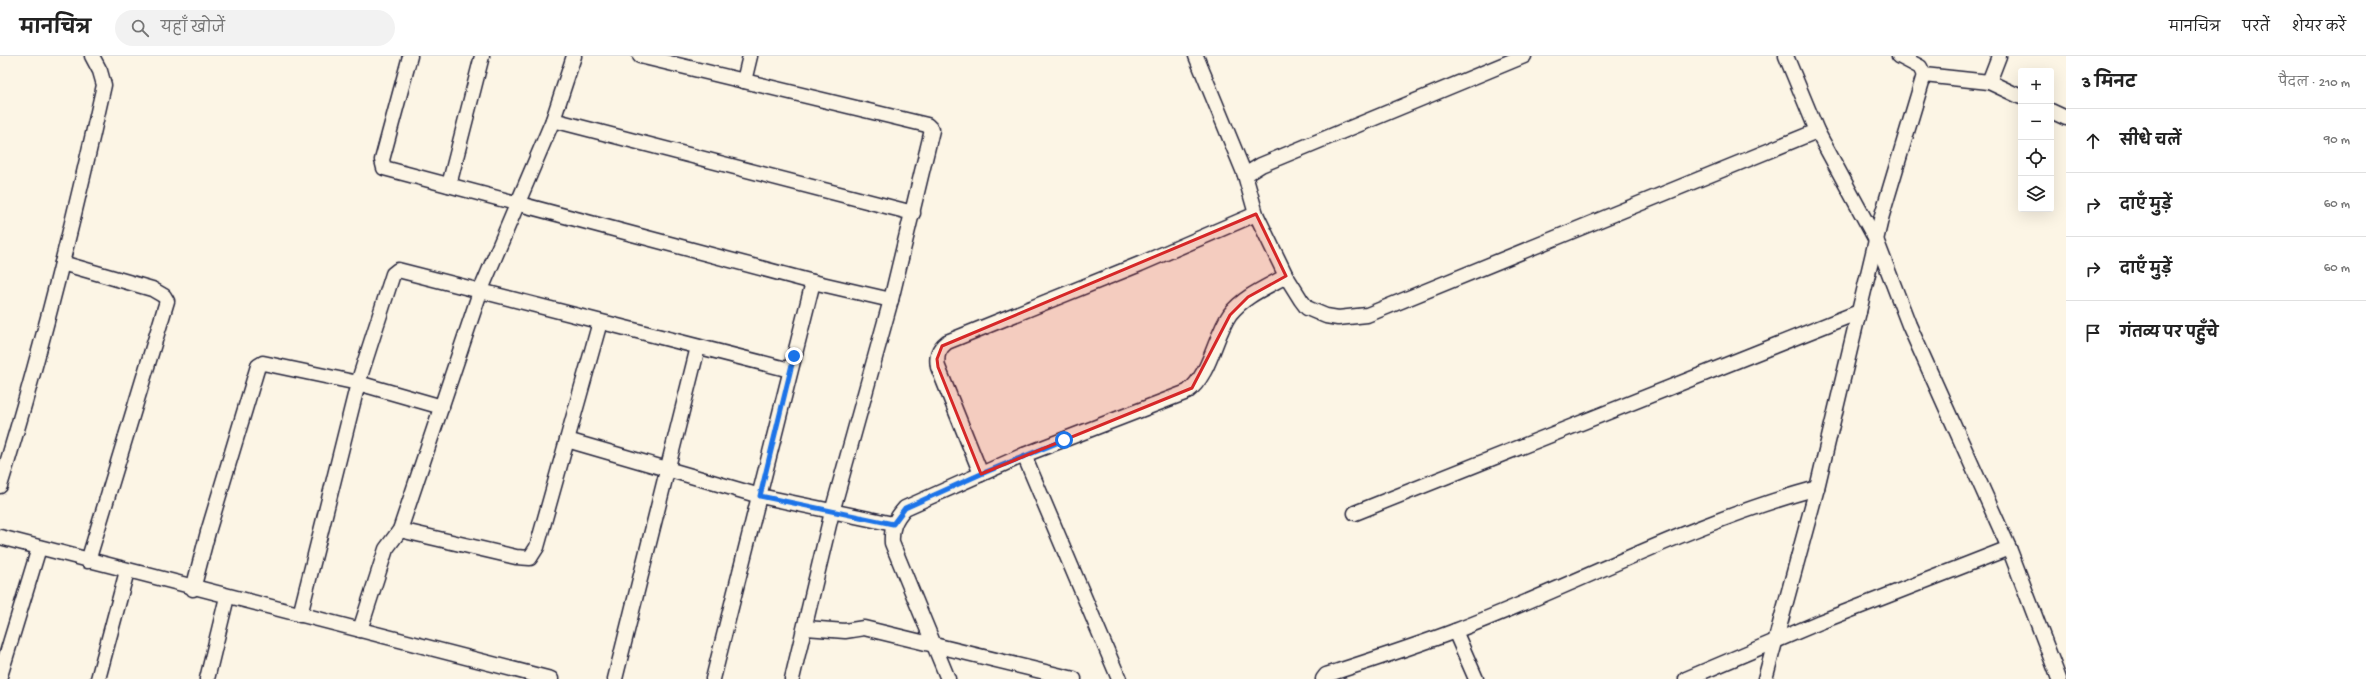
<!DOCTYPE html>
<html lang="hi">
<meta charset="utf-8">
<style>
body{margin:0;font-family:"Gochi Hand","Playpen Sans Deva",sans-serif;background:#f2f2f2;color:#222}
.controls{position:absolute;right:12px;top:12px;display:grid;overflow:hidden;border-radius:4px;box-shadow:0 4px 16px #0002}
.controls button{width:36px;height:36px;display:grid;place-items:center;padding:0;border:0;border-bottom:1px solid #e0e0e0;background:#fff;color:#222;font:20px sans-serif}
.stop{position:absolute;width:12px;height:12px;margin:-9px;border:3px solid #1a73e8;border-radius:50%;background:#fff}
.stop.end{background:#1a73e8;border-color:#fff;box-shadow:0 1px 4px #0008}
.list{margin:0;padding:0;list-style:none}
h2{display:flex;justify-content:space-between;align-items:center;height:52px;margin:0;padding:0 16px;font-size:17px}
h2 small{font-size:13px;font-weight:400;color:#767676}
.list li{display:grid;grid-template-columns:26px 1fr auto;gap:12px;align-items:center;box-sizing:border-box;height:64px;padding:0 16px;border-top:1px solid #e0e0e0}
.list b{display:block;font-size:15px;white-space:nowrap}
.list em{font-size:13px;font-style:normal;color:#767676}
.icon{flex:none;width:22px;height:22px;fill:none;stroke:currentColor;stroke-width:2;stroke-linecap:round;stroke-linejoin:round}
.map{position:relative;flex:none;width:2066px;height:623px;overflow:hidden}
header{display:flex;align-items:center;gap:24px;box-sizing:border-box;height:56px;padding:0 20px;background:#fff;border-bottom:1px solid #e0e0e0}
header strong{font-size:19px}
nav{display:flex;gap:22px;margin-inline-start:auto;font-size:14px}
.search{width:280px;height:36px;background:#f2f2f2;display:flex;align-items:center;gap:10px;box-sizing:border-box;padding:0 14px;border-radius:22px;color:#767676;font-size:15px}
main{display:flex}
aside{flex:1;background:#fff}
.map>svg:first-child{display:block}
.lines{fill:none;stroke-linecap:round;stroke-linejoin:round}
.street-casing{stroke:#22223b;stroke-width:17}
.street{stroke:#fcf5e5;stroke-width:14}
.route{stroke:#1a73e8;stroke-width:5}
.marked{fill:#d62828;fill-opacity:0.2;stroke:#d62828;stroke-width:3;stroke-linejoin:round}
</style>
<header>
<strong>मानचित्र</strong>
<div class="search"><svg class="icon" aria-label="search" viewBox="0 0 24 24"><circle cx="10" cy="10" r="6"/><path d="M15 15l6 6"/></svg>यहाँ खोजें</div>
<nav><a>मानचित्र</a><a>परतें</a><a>शेयर करें</a></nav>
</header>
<main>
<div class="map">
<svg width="2066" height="623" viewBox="0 0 2066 623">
<rect width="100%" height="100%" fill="#fcf5e5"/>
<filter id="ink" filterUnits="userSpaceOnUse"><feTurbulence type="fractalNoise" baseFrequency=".025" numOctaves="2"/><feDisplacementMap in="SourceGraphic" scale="8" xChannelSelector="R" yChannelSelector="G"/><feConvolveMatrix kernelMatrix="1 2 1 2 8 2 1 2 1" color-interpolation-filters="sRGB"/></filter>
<g filter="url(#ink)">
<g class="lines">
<g class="street-casing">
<g id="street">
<path d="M410,0L382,104L384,112L813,226L891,244"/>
<path d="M640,0L927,69L932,74L891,244L832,456L792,623"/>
<path d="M1196,0L1245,119L1256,158L1286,220L1301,244L1307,252L1326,260L1338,262L1367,259L1817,75"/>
<path d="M1786,0L1817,75L1877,186L1909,269L2009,492L2059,623"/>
<path d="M1899,0L1920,11L1924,19L1989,26L2021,41"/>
<path d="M744,25L750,0"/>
<path d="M1989,26L1999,0"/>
<path d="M2051,55L2066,62"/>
<path d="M553,64L913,157"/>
<path d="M1245,119L1261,109L1524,0"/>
<path d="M449,129L482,0"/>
<path d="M62,207L152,233L164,240L167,245L88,505"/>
<path d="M442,351L358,327L393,218L398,214L790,314"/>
<path d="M567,384L600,266"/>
<path d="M1024,399L1119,623"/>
<path d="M981,418L938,311C936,300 938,293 947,286L1140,208L1256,158"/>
<path d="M0,430C41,298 74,164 104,29L100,15L92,0"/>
<path d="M1355,457L1859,256"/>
<path d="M400,474L516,501L530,502L537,491L567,384L760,440L893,468"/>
<path d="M0,481L551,623"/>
<path d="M193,533L208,476L258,310L263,307L358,327L300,559"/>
<path d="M806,572L845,575L864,572L1074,623"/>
<path d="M360,574L386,493L400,474L480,236L553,64L574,0"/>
<path d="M1455,575L1476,623"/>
<path d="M0,620L39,492"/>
<path d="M98,623L127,515"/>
<path d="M207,623L227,541"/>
<path d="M615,623L698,291"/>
<path d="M713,623L813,226"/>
<path d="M948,623L892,487C891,472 895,463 905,452L1024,399L1187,336C1211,318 1214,281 1230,258C1244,240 1267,231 1286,220"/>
<path d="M1323,623L1326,619C1369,605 1413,591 1455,575C1576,529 1692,466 1817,432"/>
<path d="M1686,623L1820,566L2009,492"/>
<path d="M1765,623L1817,432L1882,159L1924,19"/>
</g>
</g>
<use href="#street" class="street"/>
</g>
</g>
<g class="lines" filter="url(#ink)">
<path class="route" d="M794,300L760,440L893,468L905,452L981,418L1064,384"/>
</g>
<path class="marked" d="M1256,158L1286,220L1248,241L1230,259L1192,332L981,418L938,311L937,303L942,290Z"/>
</svg>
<div class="controls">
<button>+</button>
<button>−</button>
<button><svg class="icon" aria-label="locate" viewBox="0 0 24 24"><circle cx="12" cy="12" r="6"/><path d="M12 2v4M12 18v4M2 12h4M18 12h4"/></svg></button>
<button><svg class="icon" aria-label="layers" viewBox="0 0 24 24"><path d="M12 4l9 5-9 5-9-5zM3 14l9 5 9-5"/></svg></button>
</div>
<div class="stop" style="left:1064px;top:384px"></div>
<div class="stop end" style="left:794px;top:300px"></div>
</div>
<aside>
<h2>3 मिनट<small>पैदल · 210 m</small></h2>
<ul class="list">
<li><svg class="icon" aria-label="ahead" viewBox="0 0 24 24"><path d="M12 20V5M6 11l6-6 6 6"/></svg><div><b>सीधे चलें</b></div><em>90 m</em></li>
<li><svg class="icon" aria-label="right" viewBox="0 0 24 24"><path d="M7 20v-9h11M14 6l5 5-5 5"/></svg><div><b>दाएँ मुड़ें</b></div><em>60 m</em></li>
<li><svg class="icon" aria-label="right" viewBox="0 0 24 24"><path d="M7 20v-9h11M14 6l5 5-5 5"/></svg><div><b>दाएँ मुड़ें</b></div><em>60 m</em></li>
<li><svg class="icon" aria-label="arrive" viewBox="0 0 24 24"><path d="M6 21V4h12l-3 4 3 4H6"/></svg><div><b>गंतव्य पर पहुँचे</b></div></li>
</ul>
</aside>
</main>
